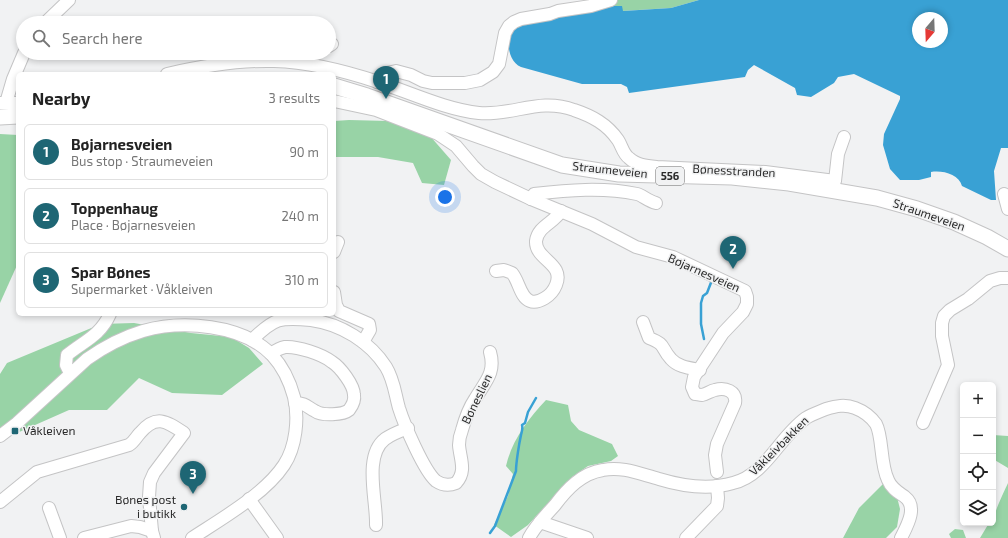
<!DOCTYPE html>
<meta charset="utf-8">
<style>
body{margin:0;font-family:"Exo 2",sans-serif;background:#f6f6f6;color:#222}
.controls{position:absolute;right:12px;bottom:12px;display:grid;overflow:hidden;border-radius:6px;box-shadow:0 2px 6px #0003}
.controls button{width:36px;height:36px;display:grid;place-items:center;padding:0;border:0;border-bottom:1px solid #e0e0e0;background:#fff;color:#222;font:20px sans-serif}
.compass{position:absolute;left:912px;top:12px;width:36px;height:36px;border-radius:50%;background:#fff;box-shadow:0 2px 6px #0003;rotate:199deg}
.you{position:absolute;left:445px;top:197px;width:14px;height:14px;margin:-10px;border:3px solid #fff;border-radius:50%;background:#1a73e8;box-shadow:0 0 0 6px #1a73e833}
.badge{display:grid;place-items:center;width:26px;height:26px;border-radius:50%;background:#1e6674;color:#fff;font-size:13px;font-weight:700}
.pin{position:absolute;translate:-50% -33px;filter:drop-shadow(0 1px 2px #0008)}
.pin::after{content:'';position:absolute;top:21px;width:14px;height:12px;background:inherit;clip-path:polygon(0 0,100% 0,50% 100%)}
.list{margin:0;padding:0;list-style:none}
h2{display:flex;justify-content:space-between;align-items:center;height:52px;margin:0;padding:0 16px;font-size:17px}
h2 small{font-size:13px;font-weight:400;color:#767676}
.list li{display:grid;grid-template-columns:26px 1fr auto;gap:12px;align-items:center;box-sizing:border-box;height:56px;margin:0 8px 8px;padding:0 8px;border:1px solid #e0e0e0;border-radius:6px}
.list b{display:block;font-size:15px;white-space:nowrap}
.list p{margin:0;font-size:13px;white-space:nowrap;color:#767676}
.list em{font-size:13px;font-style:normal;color:#767676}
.icon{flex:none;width:22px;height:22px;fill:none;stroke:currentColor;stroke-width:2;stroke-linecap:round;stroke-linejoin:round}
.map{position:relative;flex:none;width:1008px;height:538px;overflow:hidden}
.search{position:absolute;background:#fff;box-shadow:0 2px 6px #0003;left:16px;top:16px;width:320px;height:44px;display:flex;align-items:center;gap:10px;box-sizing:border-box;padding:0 14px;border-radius:22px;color:#767676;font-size:15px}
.panel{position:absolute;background:#fff;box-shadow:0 2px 6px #0003;left:16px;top:72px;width:320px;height:244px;border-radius:6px}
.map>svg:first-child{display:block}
.green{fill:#98d3a6}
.water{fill:#39a1d4;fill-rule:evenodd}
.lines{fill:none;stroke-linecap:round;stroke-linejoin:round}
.stream{stroke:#39a1d4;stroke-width:2.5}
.minor-casing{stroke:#c4c4c5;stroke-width:14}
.major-casing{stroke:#c4c4c5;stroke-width:17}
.minor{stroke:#fff;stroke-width:12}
.major{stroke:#fff;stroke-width:15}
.poi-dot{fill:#1e6674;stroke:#f1f2f3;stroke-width:1.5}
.labels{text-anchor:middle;stroke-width:3;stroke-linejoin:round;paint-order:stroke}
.shield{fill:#f1f2f3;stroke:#666;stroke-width:1}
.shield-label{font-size:11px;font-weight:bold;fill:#2a2a2a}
.street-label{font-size:12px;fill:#2a2a2a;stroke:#f1f2f3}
.poi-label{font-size:12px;fill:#2a2a2a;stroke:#f1f2f3;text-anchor:start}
</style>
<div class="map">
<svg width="1008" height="538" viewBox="0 0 1008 538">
<rect width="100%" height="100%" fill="#f1f2f3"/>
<g class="green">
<path d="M598,0H699L671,8L622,11V6H612Z"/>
<path d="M349,120L389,121L430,136L451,160L444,185L422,183L413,163L378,157H334V121Z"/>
<path d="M0,134L18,135V263L0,303Z"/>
<path d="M134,323L191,333L231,337L249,348L263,364L222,395L172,393L139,378L107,410H69L17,433L0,435V374L7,363L101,324Z"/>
<path d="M546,400L568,405L571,421L579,430L612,444L618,456L611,461L588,466L572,477L528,525L511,537L494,525L508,496L513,474L506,466C512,440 528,419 546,400Z"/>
<path d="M993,435L1008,436V475V468L993,459Z"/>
<path d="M884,483L897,497L900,509L897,527L886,538H843L859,508Z"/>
<path d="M1008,483V538H980L989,523H993C993,514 1004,492 1008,483Z"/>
<path d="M955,529L963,530L966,538H951L949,534Z"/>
</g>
<path class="water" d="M699,0H1008V148H1001L994,171L996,200H991L962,186C959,174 942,170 931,172V177L919,180H900L890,169L883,145L884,134L900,99V96L854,74L838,77L834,83L811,97L797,95L795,88L754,65L748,70L745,77L629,93L627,87L621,84H582L521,67C508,62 505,39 513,28C514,26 518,24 521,23L609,6H622L623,11L671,8ZM918,18H942V42H918Z"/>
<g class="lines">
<g class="stream">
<path d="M704,339L701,324V303L703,296L707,293L712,280"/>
<path d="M490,533L495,526L516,471C516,463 519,444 521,435C522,431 523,429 522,425L525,423L528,412L536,398"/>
</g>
<g class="minor-casing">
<g id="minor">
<path d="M45,23L69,0"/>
<path d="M329,46L332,44"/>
<path d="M167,74C202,66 238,60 274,61C310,62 345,71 378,82C409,92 447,110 479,113C514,116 539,97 574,110C592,116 607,124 618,140C622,146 623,154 629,158C636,165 647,166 657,167L765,172L835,181L838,154L844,137"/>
<path d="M377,82L387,73L396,71L411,75L423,81L432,83H465L480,80L493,72L499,64L505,33L509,26L514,22L521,19L550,14L558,11L591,6L611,0"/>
<path d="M334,101L376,110L438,134L456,146L473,166L481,174L495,182L531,199L592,224L636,247L673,257L745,291L747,297V304L743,312L723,333L694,377L692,387L695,394C698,394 699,395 702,395C707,394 710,391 715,390C725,387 737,391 735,403L717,444L715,455L717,472"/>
<path d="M0,103H18"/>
<path d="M6,103L13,79L24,53"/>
<path d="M1004,194L1008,209"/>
<path d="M531,199L534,194C568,190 603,187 637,194C642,195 648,201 656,203"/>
<path d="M334,252L338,242"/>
<path d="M496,271L504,270L512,273C519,281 520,297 530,301C535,303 540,301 545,298C550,295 554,290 556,285C565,263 535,260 536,241C538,226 554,223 561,211"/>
<path d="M334,292L336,305L339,311L369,324L370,330L363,342"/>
<path d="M643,322L649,338C667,345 660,347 671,359C678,367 689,368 700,370"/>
<path d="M252,340C274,318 280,317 311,320C341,324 370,342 386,367C394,380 395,394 399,408C404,424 424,471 436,481C442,485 449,486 456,483C467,471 460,459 459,445C459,440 460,435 462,430C465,419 469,408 475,399C485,382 496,373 490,352"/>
<path d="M271,354C275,351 279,348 285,347C297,346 322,354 332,362C340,367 354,385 354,395C355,400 352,406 349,410C343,415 322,416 315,411C307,407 306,403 295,403"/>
<path d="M70,373L66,365L67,355C84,341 100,336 110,314"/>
<path d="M923,423L948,365L942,336V323L944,316L950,310L968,299L990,281L1000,278H1008"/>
<path d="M0,436L17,423L87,359C104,347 123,337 143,331C182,320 242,324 272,355C283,367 290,382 294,397C299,418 296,447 284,465C265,494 221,519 192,538"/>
<path d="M249,499L277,538"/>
<path d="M0,502L37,472L129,445C134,442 136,437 140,433C156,414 166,421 184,433L154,473L150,482L149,497L152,531L154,538"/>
<path d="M49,508L60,538"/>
<path d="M540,522L587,538"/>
<path d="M376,525C377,501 363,456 385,439C392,434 400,431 408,428"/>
<path d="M84,538L131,526L140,527L152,531"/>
<path d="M529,538C535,526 546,515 555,505C567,489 582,473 603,470C622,466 640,474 659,479C682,486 709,490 733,483C766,475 779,437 806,418C812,414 819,412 826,409C836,406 845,404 855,408C863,411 871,417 876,424C883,437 880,464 888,480C891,488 898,492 905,497C918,507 907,526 901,538"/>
<path d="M686,538L717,506L718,498L717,486"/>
</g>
</g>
<g class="major-casing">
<g id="major">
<path d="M334,86L367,96L562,165L619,174L732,177L789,183L877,198L917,209L954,222L987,237L1008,249"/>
<path d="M0,117L18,116"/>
</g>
</g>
<use href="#minor" class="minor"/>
<use href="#major" class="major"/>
</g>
<g class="poi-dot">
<rect x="11" y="427" width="8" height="8" rx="2"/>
<circle cx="184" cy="507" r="4"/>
</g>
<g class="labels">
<rect class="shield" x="656" y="167" width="28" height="18" rx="3"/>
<g class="shield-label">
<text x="670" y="180">556</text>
</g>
<g class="street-label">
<text transform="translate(610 170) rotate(6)" y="4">Straumeveien</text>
<text transform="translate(734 171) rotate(3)" y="4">Bønesstranden</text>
<text transform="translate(929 215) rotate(19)" y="4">Straumeveien</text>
<text transform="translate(704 273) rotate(24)" y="4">Bøjarnesveien</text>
<text transform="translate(477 399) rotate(-64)" y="4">Bøneslien</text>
<text transform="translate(779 446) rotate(-45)" y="4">Våkleivbakken</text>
</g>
<g class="poi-label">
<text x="23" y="435">Våkleiven</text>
<text x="176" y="504" text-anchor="end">Bønes post<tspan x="176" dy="14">i butikk</tspan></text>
</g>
</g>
</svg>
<div class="controls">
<button>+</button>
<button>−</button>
<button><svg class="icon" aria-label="locate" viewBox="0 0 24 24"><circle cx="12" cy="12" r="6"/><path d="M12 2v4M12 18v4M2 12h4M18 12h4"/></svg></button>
<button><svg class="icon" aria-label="layers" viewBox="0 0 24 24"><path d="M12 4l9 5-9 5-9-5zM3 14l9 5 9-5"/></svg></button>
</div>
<svg class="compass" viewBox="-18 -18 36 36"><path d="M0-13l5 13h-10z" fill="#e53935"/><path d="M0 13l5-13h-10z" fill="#767676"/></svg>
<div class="you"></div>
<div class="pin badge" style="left:386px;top:99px">1</div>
<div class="pin badge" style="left:733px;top:269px">2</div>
<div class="pin badge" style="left:193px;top:494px">3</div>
<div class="search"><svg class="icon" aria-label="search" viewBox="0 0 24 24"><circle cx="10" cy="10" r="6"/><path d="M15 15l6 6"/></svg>Search here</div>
<section class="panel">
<h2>Nearby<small>3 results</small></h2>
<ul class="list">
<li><span class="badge">1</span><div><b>Bøjarnesveien</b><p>Bus stop · Straumeveien</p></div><em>90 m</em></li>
<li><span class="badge">2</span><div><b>Toppenhaug</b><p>Place · Bøjarnesveien</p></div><em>240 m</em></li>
<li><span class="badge">3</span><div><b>Spar Bønes</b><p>Supermarket · Våkleiven</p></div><em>310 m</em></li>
</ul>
</section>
</div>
